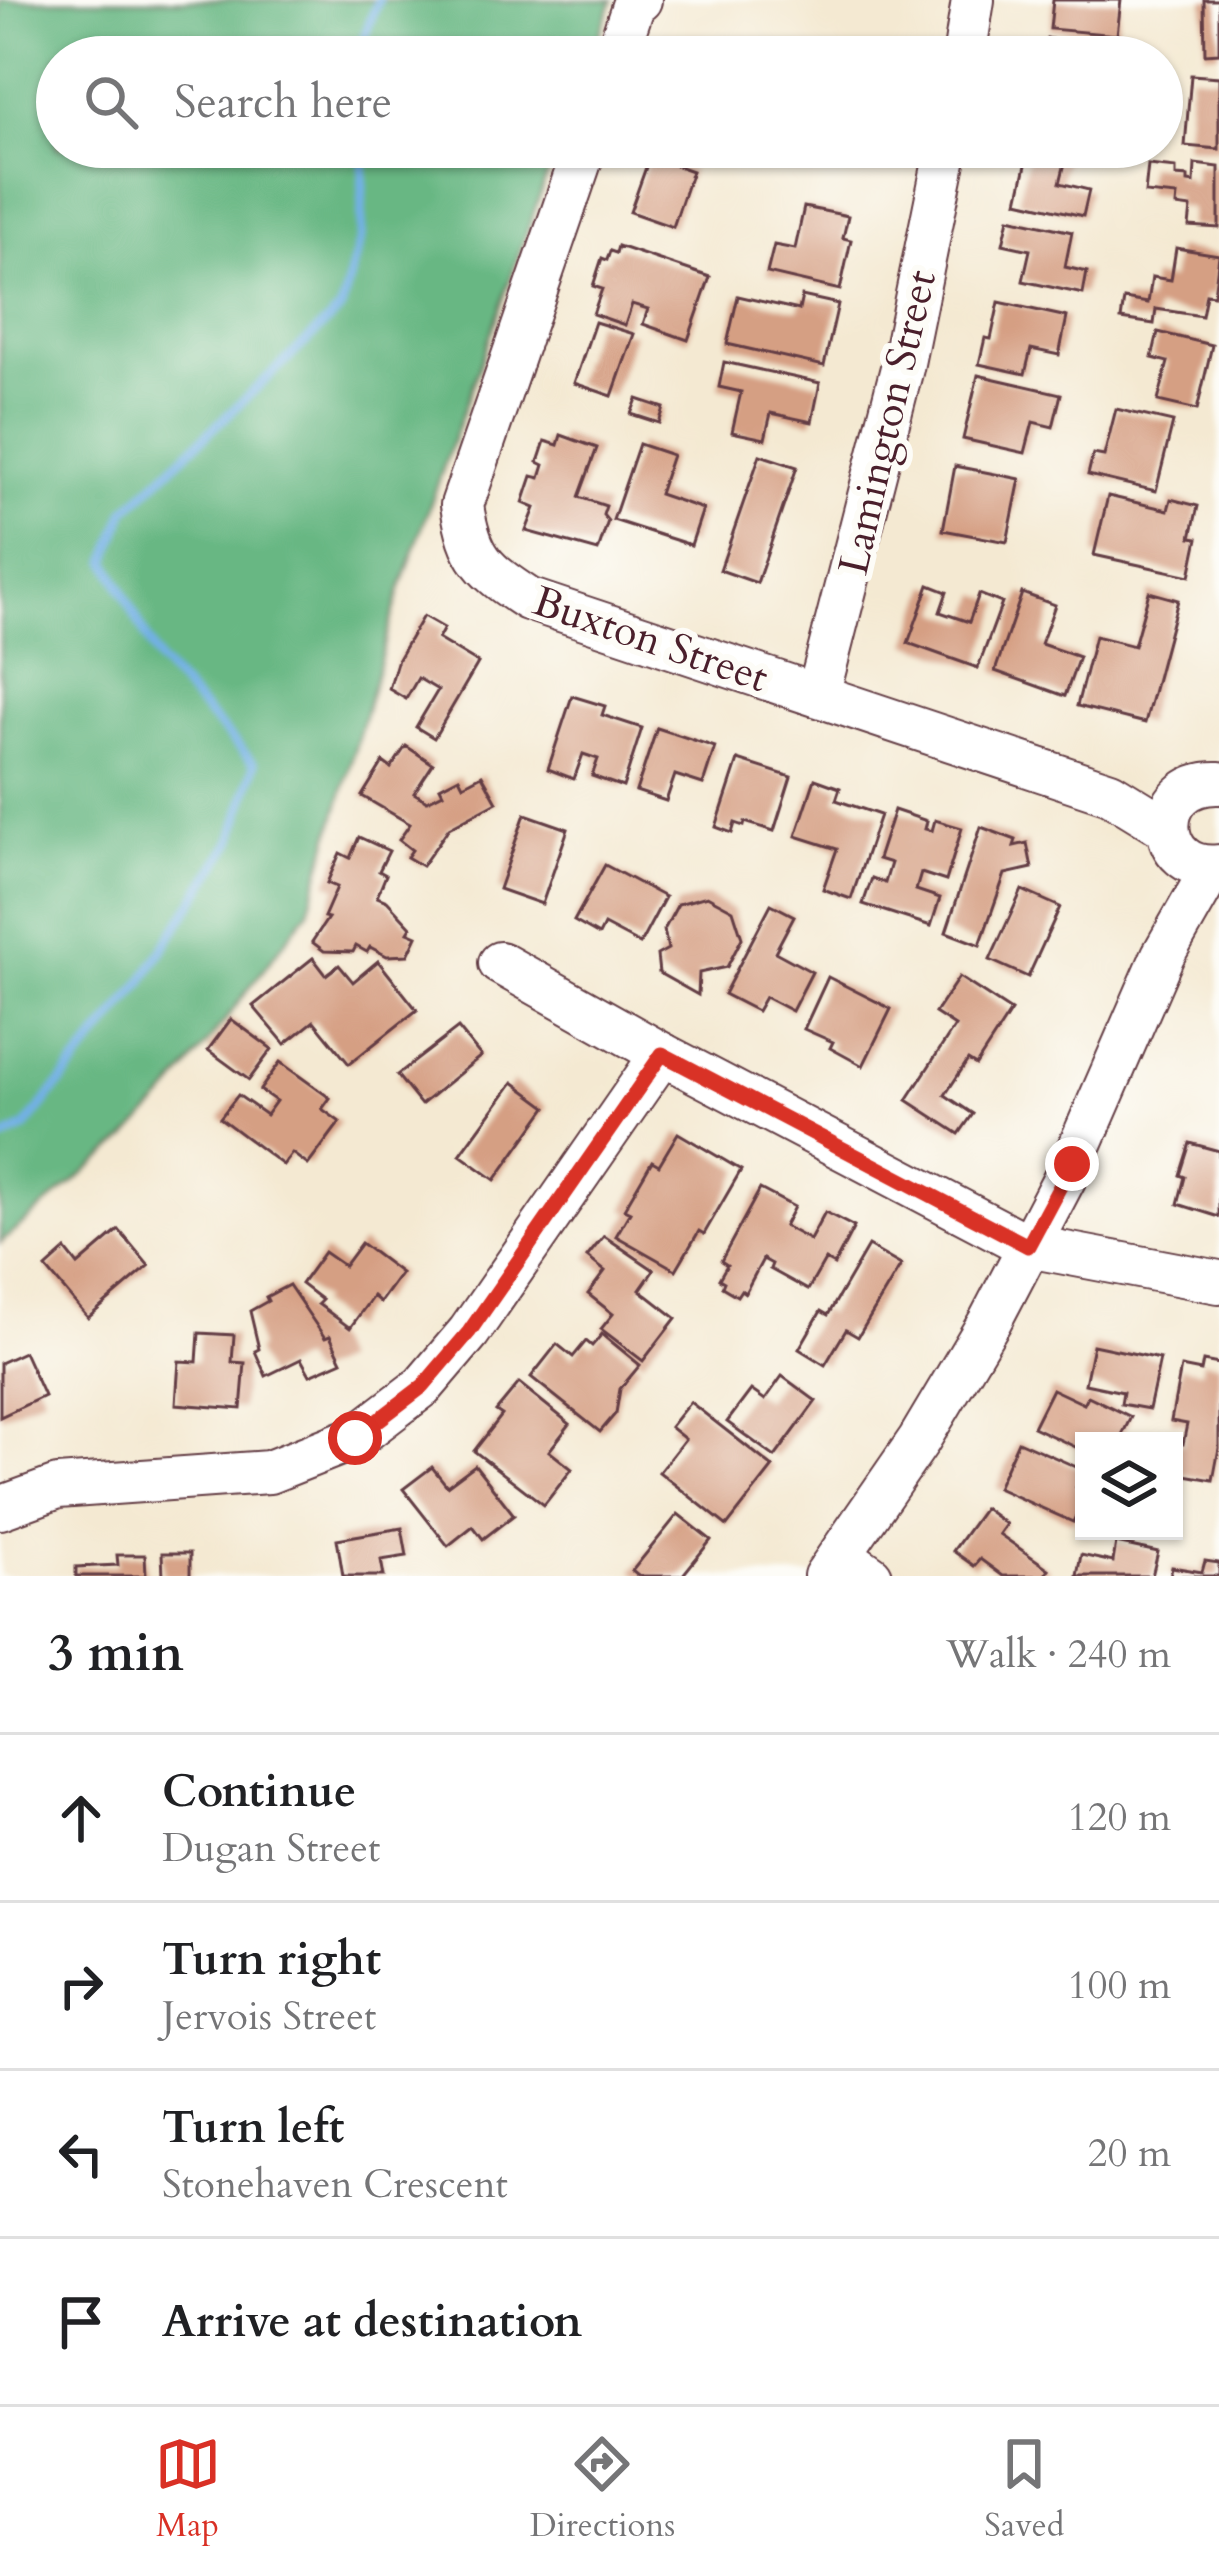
<!DOCTYPE html>
<meta charset="utf-8">
<style>
body{margin:0;font-family:Cardo,serif;background:#f2f2f2;color:#202124}
.controls{position:absolute;right:36px;bottom:36px;display:grid;overflow:hidden;border-radius:0px;box-shadow:0 3px 9px #0004}
.controls button{width:108px;height:108px;display:grid;place-items:center;padding:0;border:0;border-bottom:3px solid #e0e0e0;background:#fff;color:#202124;font:60px sans-serif}
.stop{position:absolute;width:36px;height:36px;margin:-27px;border:9px solid #d93025;border-radius:50%;background:#fff}
.stop.end{background:#d93025;border-color:#fff;box-shadow:0 3px 12px #0008}
.list{margin:0;padding:0;list-style:none}
h2{display:flex;justify-content:space-between;align-items:center;height:156px;margin:0;padding:0 48px;font-size:51px}
h2 small{font-size:39px;font-weight:400;color:#757577}
.list li{display:grid;grid-template-columns:78px 1fr auto;gap:36px;align-items:center;box-sizing:border-box;height:168px;padding:0 48px;border-top:3px solid #e0e0e0}
.list b{display:block;font-size:45px;white-space:nowrap}
.list p{margin:0;font-size:39px;white-space:nowrap;color:#757577}
.list em{font-size:39px;font-style:normal;color:#757577}
.icon{flex:none;width:66px;height:66px;fill:none;stroke:currentColor;stroke-width:2;stroke-linecap:round;stroke-linejoin:round}
.map{position:relative;flex:none;width:1219px;height:1576px;overflow:hidden}
.search{position:absolute;background:#fff;box-shadow:0 3px 9px #0004;left:36px;right:36px;top:36px;height:132px;display:flex;align-items:center;gap:30px;box-sizing:border-box;padding:0 42px;border-radius:66px;color:#757577;font-size:45px}
.sheet{height:828px;background:#fff}
nav{display:flex;justify-content:space-around;align-items:center;box-sizing:border-box;height:168px;border-top:3px solid #e0e0e0;background:#fff;font-size:33px;color:#757577}
nav a{display:grid;justify-items:center;gap:6px}
nav .on{color:#d93025}
.map>svg:first-child{display:block}
.forest{fill:#68b783;stroke:#596b57;stroke-width:3}
.lines{fill:none;stroke-linecap:round;stroke-linejoin:round}
.stream{stroke:#72b0e5;stroke-width:9}
.building{fill:#d59f83}
.minor-casing{stroke:#643d44;stroke-width:46}
.minor{stroke:#fff;stroke-width:42}
.route{stroke:#d93025;stroke-width:15}
.labels{text-anchor:middle;stroke-width:12;stroke-linejoin:round;paint-order:stroke}
.street-label{font-size:42px;fill:#4a1f2b;stroke:#fdfcf7}
</style>
<div class="map">
<svg width="1219" height="1576" viewBox="0 0 1219 1576">
<rect width="100%" height="100%" fill="#fdfcf7"/>
<filter id="ink" filterUnits="userSpaceOnUse"><feTurbulence type="fractalNoise" baseFrequency=".00833" numOctaves="2"/><feDisplacementMap in="SourceGraphic" scale="24" xChannelSelector="R" yChannelSelector="G"/><feConvolveMatrix kernelMatrix="1 2 1 2 8 2 1 2 1" color-interpolation-filters="sRGB"/></filter>
<filter id="wash" filterUnits="userSpaceOnUse"><feTurbulence type="fractalNoise" baseFrequency=".004" numOctaves="4" result="noise"/><feDisplacementMap in="SourceGraphic" scale="48" xChannelSelector="R" yChannelSelector="G"/><feGaussianBlur stdDeviation="2.7" result="paint"/><feColorMatrix in="noise" values="0 0 0 0 0 0 0 0 0 0 0 0 0 0 0 0 0 1.4 0 .05"/><feComposite in="paint" operator="in"/></filter>
<g filter="url(#wash)">
<rect width="100%" height="100%" fill="#f4e9d2"/>
<path class="forest" d="M0,0H613L591,57H57V147H557L400,590L309,910L171,1091L126,1139L0,1243Z"/>
<g class="lines">
<g class="stream">
<path d="M363,57V40L378,0"/>
<path d="M0,1140L25,1127L140,985L232,841L255,764L159,662L107,561L125,511L341,309L361,236L364,147"/>
</g>
</g>
<g id="blocks">
<g class="building">
<path d="M1053,0H1121L1117,35L1050,29Z"/>
<path d="M1204,0H1219V53L1205,54Z"/>
<path d="M1047,38L1123,55L1122,57H1043Z"/>
<path d="M1191,75L1219,77V149L1185,146Z"/>
<path d="M1030,147H1069L1060,183L1089,190L1083,216L1018,201Z"/>
<path d="M650,156L692,171L673,227L630,212Z"/>
<path d="M1195,164L1219,167V228L1189,226L1191,208L1176,206L1177,196L1145,193L1148,165L1176,168V176L1188,177V182L1194,183Z"/>
<path d="M804,207L848,216L843,238L851,240L840,290L767,273L774,245L795,249Z"/>
<path d="M1009,218L1072,232L1065,267L1087,272L1083,294L1023,281L1030,250L1003,244Z"/>
<path d="M618,246L710,277L688,340L643,324L648,309L632,304L625,325L593,314L602,289L593,286L602,258L607,260L610,251L616,253Z"/>
<path d="M1176,248L1219,255L1214,295L1206,294L1202,316L1156,309L1154,324L1121,319L1124,299L1148,303L1152,277L1171,280Z"/>
<path d="M738,296L799,310L802,296L838,304L824,366L727,344Z"/>
<path d="M999,302L1067,317L1059,355L1031,349L1025,374L979,364L985,338L991,339Z"/>
<path d="M595,322L634,334L612,396L574,383Z"/>
<path d="M1158,332L1212,345L1197,410L1158,401L1168,362L1152,358Z"/>
<path d="M724,362L820,383L812,422L771,413L765,439L732,432L741,392L719,387Z"/>
<path d="M978,375L1061,394L1053,427L1033,422L1025,453L963,439Z"/>
<path d="M637,399L664,408L659,423L631,414Z"/>
<path d="M1116,409L1173,422L1156,491L1088,475L1093,454L1104,456Z"/>
<path d="M561,435L597,448L579,497L606,506L603,515L608,521L598,551L526,531L535,508L523,503L532,476L540,478L544,465L538,462L545,441L558,445Z"/>
<path d="M639,444L672,455L659,494L703,509L691,545L613,520Z"/>
<path d="M760,455L797,467L757,583L720,570Z"/>
<path d="M955,466L1020,479L1007,542L943,530Z"/>
<path d="M1108,496L1168,510L1171,499L1198,506L1191,537L1198,538L1190,576L1094,555Z"/>
<path d="M929,585L947,592L940,612L969,622L979,594L1002,603L978,668L908,643Z"/>
<path d="M1149,592L1178,600L1145,723L1077,706L1095,636L1134,646Z"/>
<path d="M1022,593L1055,605L1041,644L1079,657L1065,696L995,671Z"/>
<path d="M423,616L444,628L438,639L478,663L434,738L416,727L438,690L418,678L406,699L389,689L398,659Z"/>
<path d="M572,696L605,706L602,715L642,728L623,787L592,776L598,759L583,754L574,779L548,769Z"/>
<path d="M657,728L715,747L703,784L675,775L666,801L636,791Z"/>
<path d="M406,746L433,764L414,793L427,801L443,793L440,787L459,777L463,785L482,775L497,802L449,828L422,866L407,857L412,850L399,840L410,824L362,796L383,762L391,768Z"/>
<path d="M738,760L791,777L774,831L745,822L744,826L735,823L732,833L716,827Z"/>
<path d="M815,779L840,788L836,800L880,815L851,899L823,889L837,849L796,836Z"/>
<path d="M894,810L927,821L925,829L932,831L935,820L962,828L946,881L921,873L916,890L940,898L931,926L863,904L872,878L885,883L891,863L878,859Z"/>
<path d="M525,814L568,829L542,904L499,889Z"/>
<path d="M981,827L1016,840L1014,846L1027,843L1032,868L1005,874L980,945L946,932Z"/>
<path d="M359,837L389,851L379,871L386,875L377,897L387,901L411,927L408,932L417,936L408,955L387,956L370,947L367,952L356,946L353,952L324,951L312,942L328,918L324,917L337,887L327,883L340,853L350,858Z"/>
<path d="M605,865L665,897L640,944L604,925L599,935L574,921Z"/>
<path d="M1022,890L1060,907L1028,977L990,960Z"/>
<path d="M707,896L733,910L742,938L727,967L699,973L698,995L659,973L657,955L668,949L664,930L678,904Z"/>
<path d="M771,904L794,916L775,952L812,972L792,1011L765,997L757,1011L724,994Z"/>
<path d="M313,958L326,975L339,965L353,982L378,961L417,1010L349,1064L314,1021L285,1044L253,1006Z"/>
<path d="M828,977L891,1009L863,1066L830,1048L833,1042L804,1029Z"/>
<path d="M959,977L1011,1011L976,1065L968,1060L945,1095L973,1114L959,1134L907,1100L955,1026L935,1013Z"/>
<path d="M231,1019L272,1049L249,1080L208,1050Z"/>
<path d="M458,1028L481,1056L421,1105L397,1075Z"/>
<path d="M280,1062L330,1098L322,1109L340,1122L308,1165L292,1153L283,1165L220,1118L238,1095L266,1115L276,1101L260,1090Z"/>
<path d="M513,1082L547,1107L495,1180L460,1155Z"/>
<path d="M678,1133L741,1170L704,1234L699,1231L676,1270L616,1236L630,1212L624,1209L652,1161L659,1165Z"/>
<path d="M1190,1143L1219,1151V1217L1178,1204L1185,1177L1180,1175Z"/>
<path d="M760,1189L794,1207L784,1226L810,1240L825,1212L854,1227L834,1265L825,1260L808,1290L770,1269L772,1264L763,1259L745,1293L741,1290L737,1296L722,1287L724,1282L719,1279L727,1265L721,1261Z"/>
<path d="M119,1230L149,1266L88,1318L46,1268L66,1250L78,1265Z"/>
<path d="M604,1236L654,1270L640,1290L676,1318L643,1361L601,1329L613,1314L588,1294L605,1271L587,1257Z"/>
<path d="M361,1243L401,1273L380,1302L373,1296L350,1328L318,1304L322,1300L301,1284L324,1252L344,1266Z"/>
<path d="M868,1246L901,1265L858,1337L846,1330L825,1365L799,1349L821,1311L828,1315Z"/>
<path d="M289,1285L325,1338L330,1336L342,1361L310,1375L301,1359L266,1376L255,1351L259,1349L250,1311L268,1301L266,1297Z"/>
<path d="M199,1333L234,1335L232,1362L245,1363L241,1409L176,1404L179,1361L197,1362Z"/>
<path d="M602,1334L640,1365L620,1389L616,1413L600,1432L531,1377L557,1344L573,1357L586,1341L592,1346Z"/>
<path d="M1093,1345L1160,1359L1149,1409L1121,1404L1123,1392L1085,1384Z"/>
<path d="M24,1352L44,1396L0,1417V1363Z"/>
<path d="M1203,1361L1219,1364V1448L1213,1480L1174,1473V1442L1183,1444L1187,1424L1171,1421L1181,1367L1201,1371Z"/>
<path d="M782,1376L816,1401L775,1457L727,1422L751,1390L765,1400Z"/>
<path d="M519,1383L570,1424L549,1451L572,1469L544,1505L474,1451L502,1415L496,1411Z"/>
<path d="M1052,1389L1084,1404L1088,1396L1131,1417L1119,1441H1084V1451L1033,1427Z"/>
<path d="M690,1402L773,1467L727,1526L659,1472L685,1439L670,1427Z"/>
<path d="M1018,1441L1083,1470L1076,1487L1084,1491V1498L1073,1522L997,1488Z"/>
<path d="M475,1465L514,1515L483,1539L473,1526L448,1546L403,1489L432,1467L447,1486Z"/>
<path d="M984,1508L1006,1524L999,1534L1049,1569L1044,1576H1003L980,1559L974,1566L953,1551Z"/>
<path d="M678,1514L711,1540L682,1576H638L632,1571Z"/>
<path d="M402,1528L407,1556L381,1560L384,1576H343L337,1539Z"/>
<path d="M1116,1543L1158,1552L1152,1576H1077L1081,1555L1113,1562Z"/>
<path d="M162,1553H190V1576H163Z"/>
<path d="M117,1555H145L146,1576H76V1567L118,1565Z"/>
<path d="M1205,1561L1219,1563V1576H1170L1172,1567L1202,1572Z"/>
</g>
</g>
</g>
<g filter="url(#ink)">
<use href="#blocks" fill-opacity="0" stroke="#643d44" stroke-width="3"/>
<g class="lines">
<g class="minor-casing">
<g id="minor">
<path d="M616,57L634,3L640,0"/>
<path d="M964,57L973,0"/>
<path d="M585,147L462,505C470,559 484,570 528,599L1110,793L1167,828"/>
<path d="M818,695L902,368L947,147"/>
<path d="M1219,783C1149,781 1154,874 1219,866"/>
<path d="M500,963L662,1054L1028,1246L1219,1282"/>
<path d="M0,1508L58,1487L269,1472L355,1438L423,1386L469,1332L662,1054"/>
<path d="M841,1555L871,1576"/>
<path d="M825,1576L919,1440L990,1321L1072,1164L1163,955L1213,867"/>
</g>
</g>
<use href="#minor" class="minor"/>
</g>
</g>
<g class="lines" filter="url(#ink)">
<path class="route" d="M355,1438L423,1386L469,1332L662,1054L1028,1246L1072,1164"/>
</g>
<g class="labels">
<g class="street-label">
<text transform="translate(886 422) rotate(-77)" y="15">Lamington Street</text>
<text transform="translate(651 638) rotate(19)" y="15">Buxton Street</text>
</g>
</g>
</svg>
<div class="controls">
<button><svg class="icon" aria-label="layers" viewBox="0 0 24 24"><path d="M12 4l9 5-9 5-9-5zM3 14l9 5 9-5"/></svg></button>
</div>
<div class="stop" style="left:355px;top:1438px"></div>
<div class="stop end" style="left:1072px;top:1164px"></div>
<div class="search"><svg class="icon" aria-label="search" viewBox="0 0 24 24"><circle cx="10" cy="10" r="6"/><path d="M15 15l6 6"/></svg>Search here</div>
</div>
<section class="sheet">
<h2>3 min<small>Walk · 240 m</small></h2>
<ul class="list">
<li><svg class="icon" aria-label="ahead" viewBox="0 0 24 24"><path d="M12 20V5M6 11l6-6 6 6"/></svg><div><b>Continue</b><p>Dugan Street</p></div><em>120 m</em></li>
<li><svg class="icon" aria-label="right" viewBox="0 0 24 24"><path d="M7 20v-9h11M14 6l5 5-5 5"/></svg><div><b>Turn right</b><p>Jervois Street</p></div><em>100 m</em></li>
<li><svg class="icon" aria-label="left" viewBox="0 0 24 24"><path d="M17 20v-9H6M10 6l-5 5 5 5"/></svg><div><b>Turn left</b><p>Stonehaven Crescent</p></div><em>20 m</em></li>
<li><svg class="icon" aria-label="arrive" viewBox="0 0 24 24"><path d="M6 21V4h12l-3 4 3 4H6"/></svg><div><b>Arrive at destination</b></div></li>
</ul>
</section>
<nav>
<a class="on"><svg class="icon" aria-label="map" viewBox="0 0 24 24"><path d="M3 6l6-2 6 2 6-2v14l-6 2-6-2-6 2zM9 4v14M15 6v14"/></svg>Map</a>
<a><svg class="icon" aria-label="directions" viewBox="0 0 24 24"><path d="M12 3l9 9-9 9-9-9zM9 14v-3h6M13 9l2 2-2 2"/></svg>Directions</a>
<a><svg class="icon" aria-label="saved" viewBox="0 0 24 24"><path d="M7 4h10v16l-5-4-5 4z"/></svg>Saved</a>
</nav>
